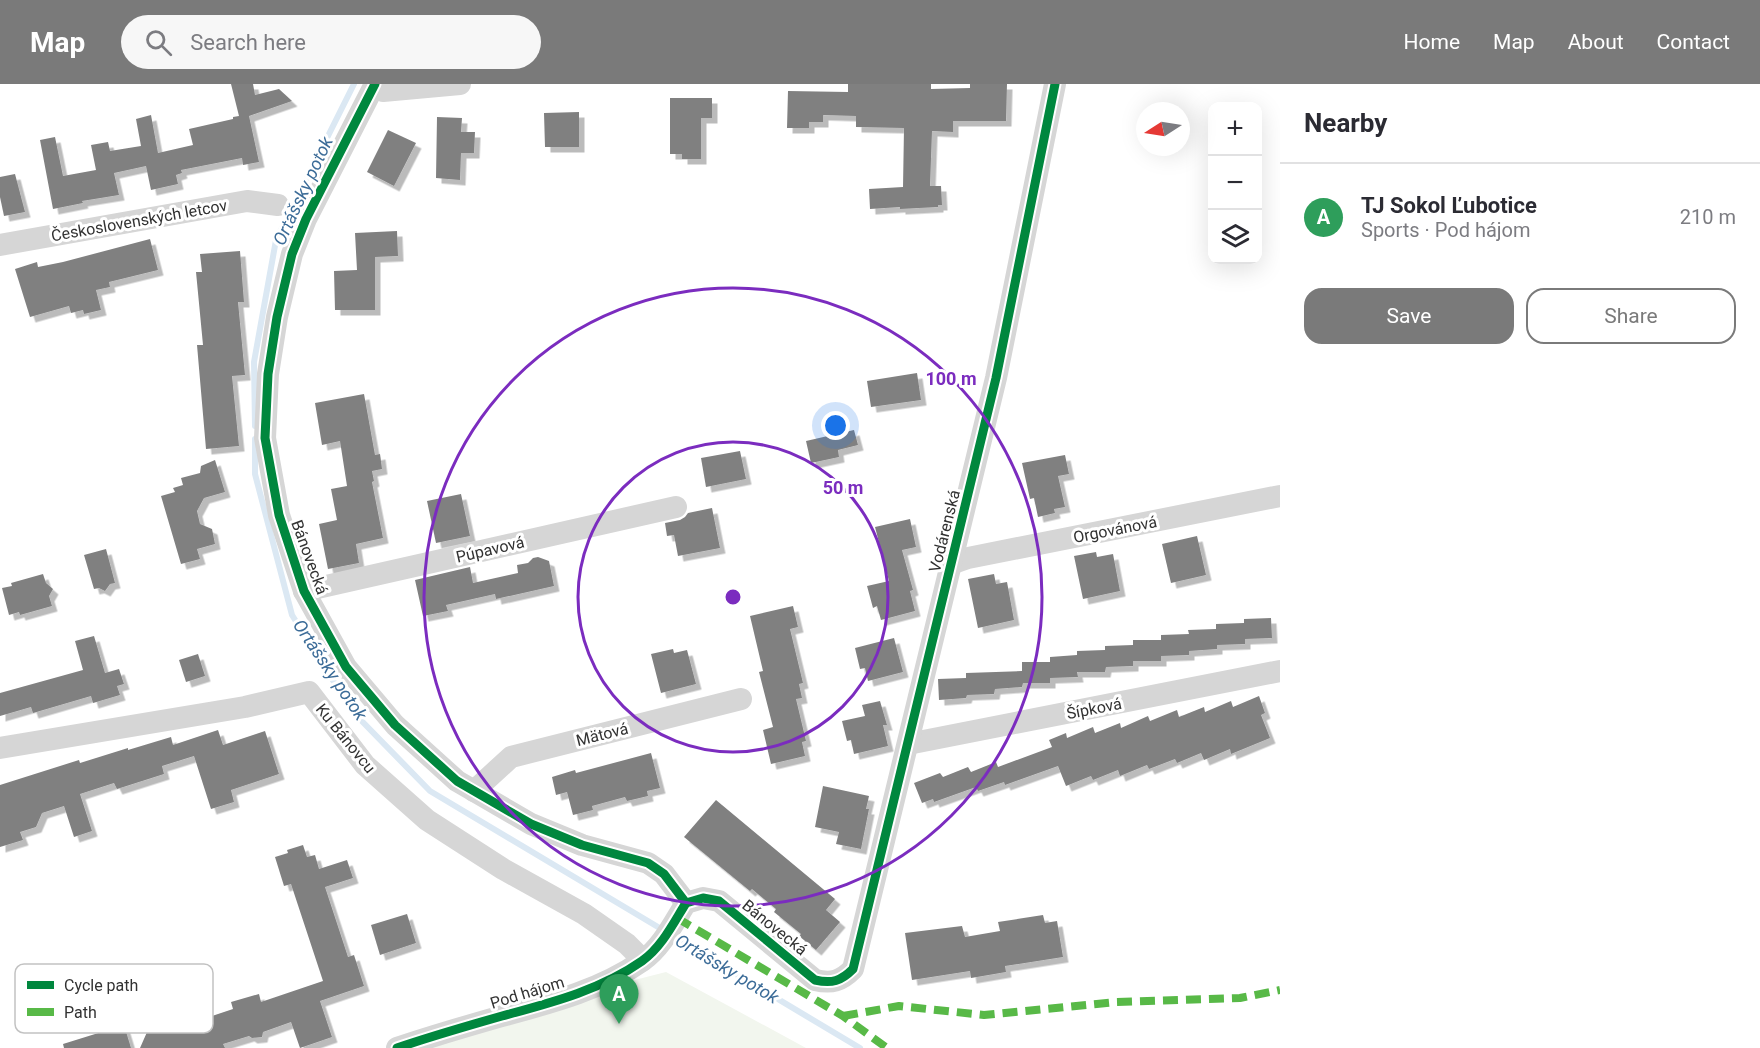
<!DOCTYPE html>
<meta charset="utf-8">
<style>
body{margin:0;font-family:Roboto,sans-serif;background:#f7f7f7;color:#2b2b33}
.controls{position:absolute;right:18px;top:18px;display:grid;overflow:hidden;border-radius:12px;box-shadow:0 6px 24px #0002}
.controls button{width:54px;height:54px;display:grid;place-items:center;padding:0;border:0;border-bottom:2px solid #e1e1e2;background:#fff;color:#2b2b33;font:30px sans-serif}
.compass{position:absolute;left:1136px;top:18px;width:54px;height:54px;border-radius:50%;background:#fff;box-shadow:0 6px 24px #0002;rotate:258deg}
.you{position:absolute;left:836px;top:342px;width:21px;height:21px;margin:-15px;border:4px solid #fff;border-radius:50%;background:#1a73e8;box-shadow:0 0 0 9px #1a73e833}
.badge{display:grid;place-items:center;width:39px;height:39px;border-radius:50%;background:#7a7a7a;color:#fff;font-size:20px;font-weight:700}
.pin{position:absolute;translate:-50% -50px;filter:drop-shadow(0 2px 3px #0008)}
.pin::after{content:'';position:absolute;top:32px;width:21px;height:18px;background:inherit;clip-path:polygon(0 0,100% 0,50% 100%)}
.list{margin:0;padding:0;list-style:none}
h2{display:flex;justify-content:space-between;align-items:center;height:78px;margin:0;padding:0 24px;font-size:26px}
h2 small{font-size:20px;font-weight:400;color:#7c7c81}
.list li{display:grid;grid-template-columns:39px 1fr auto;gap:18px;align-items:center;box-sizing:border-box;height:108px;padding:0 24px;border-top:2px solid #e1e1e2}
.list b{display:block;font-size:22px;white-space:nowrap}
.list p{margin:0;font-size:20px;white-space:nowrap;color:#7c7c81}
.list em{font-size:20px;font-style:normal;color:#7c7c81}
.actions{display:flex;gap:12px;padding:18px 24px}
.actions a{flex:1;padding:14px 0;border:2px solid #7a7a7a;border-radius:18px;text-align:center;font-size:21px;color:#7a7a7a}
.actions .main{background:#7a7a7a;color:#fff}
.icon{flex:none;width:33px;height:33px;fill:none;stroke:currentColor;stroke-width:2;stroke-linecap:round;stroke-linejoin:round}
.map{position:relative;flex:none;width:1280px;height:964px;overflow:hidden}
header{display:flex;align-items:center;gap:36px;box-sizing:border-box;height:84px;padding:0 30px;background:#7a7a7a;color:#fff}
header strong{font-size:28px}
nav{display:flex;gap:33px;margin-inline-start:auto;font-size:21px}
.search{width:420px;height:54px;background:#f7f7f7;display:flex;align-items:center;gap:15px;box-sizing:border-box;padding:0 21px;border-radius:33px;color:#7c7c81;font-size:22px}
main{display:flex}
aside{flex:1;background:#fff}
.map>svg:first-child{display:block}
.green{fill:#f2f6ee}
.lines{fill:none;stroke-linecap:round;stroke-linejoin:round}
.stream{stroke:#dbe8f3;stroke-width:6}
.building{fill:#808080;filter:url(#shadow)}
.minor{stroke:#d6d6d6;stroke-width:22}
.quiet{stroke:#58b947;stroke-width:8;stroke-dasharray:15 8;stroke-linecap:butt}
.cycleway-casing{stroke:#fff;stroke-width:13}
.cycleway{stroke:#00873e;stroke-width:9}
.ring{fill:none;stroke:#7b2cbf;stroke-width:3}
.labels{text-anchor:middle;stroke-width:6;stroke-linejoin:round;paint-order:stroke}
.street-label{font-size:16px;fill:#323232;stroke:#fff}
.water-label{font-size:18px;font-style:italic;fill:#3c6c98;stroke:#fff}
.key{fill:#fff;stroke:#c2c2c2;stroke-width:1.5}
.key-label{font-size:16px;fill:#323232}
.centre{fill:#7b2cbf;stroke:#fff;stroke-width:3}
.ring-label{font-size:18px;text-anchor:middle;font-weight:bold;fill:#7b2cbf;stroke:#fff;stroke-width:6;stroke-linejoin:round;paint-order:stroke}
</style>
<header>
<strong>Map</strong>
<div class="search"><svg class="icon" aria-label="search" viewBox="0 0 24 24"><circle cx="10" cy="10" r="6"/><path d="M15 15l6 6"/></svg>Search here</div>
<nav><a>Home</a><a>Map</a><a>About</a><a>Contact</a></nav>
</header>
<main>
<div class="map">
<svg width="1280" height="964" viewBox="0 0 1280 964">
<defs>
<filter id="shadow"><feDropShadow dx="5.5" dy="5.5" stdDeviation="0" flood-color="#0004"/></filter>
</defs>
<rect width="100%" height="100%" fill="#fff"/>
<path class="green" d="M666,888L806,964H397L552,917Z"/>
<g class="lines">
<g class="stream">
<path d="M255,342L254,278L276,156L354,0"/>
<path d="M255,355V390L292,531L352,627L430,707L663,846"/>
<path d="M672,852L860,964"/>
</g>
</g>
<g class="building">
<path d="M231,0H253L255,11L279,5L292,17L249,32L259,78L243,81L242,74L181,86L182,89L176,91L178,100L151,106L146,82L114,89L119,111L82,117L83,119L53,125L40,56L55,53L63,92L96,86L91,61L108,58L110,67L141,62L136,35L151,31L158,69L193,61L189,45L233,35V33L239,32Z"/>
<path d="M848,0H931V5L970,4V0H1007L1006,37H953V48L932,47L930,102H941L942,121H938V123L900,125V123L870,125L869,105L903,103L904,44L856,43V32L823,31V38H809V44H787L788,7L848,8Z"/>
<path d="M670,14H712V34H701V75H682V70H670Z"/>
<path d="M579,28V63H545L544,29Z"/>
<path d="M437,33L462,34L461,48H475L474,69H461L460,96L436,94Z"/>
<path d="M388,46L416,59L394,102L367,88Z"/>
<path d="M15,90L25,128L4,132L0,113V93Z"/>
<path d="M397,147L398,172L375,173V226H335L334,187L357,186L355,149Z"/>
<path d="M150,155L158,186L109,198L110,203L96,206L101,226L84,230L83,226L71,229L69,222L30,233L15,185L37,178L38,183L63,178Z"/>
<path d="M240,167L244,218H238L245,291L232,292L239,362L206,365L197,261H203L196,188H202L200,170Z"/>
<path d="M917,289L921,316L871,323L867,297Z"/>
<path d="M364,310L375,371L380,370L382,385L372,387L374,397L372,398L383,454L356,460L359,479L328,485L319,440L337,436L331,405L347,402L340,357L322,361L315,319Z"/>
<path d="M854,346L858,361L838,366L839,373L811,379L806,357Z"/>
<path d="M740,367L746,395L706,403L701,374Z"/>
<path d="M1065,371L1069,390L1058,392L1065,423L1054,425L1055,429L1038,433L1034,414L1030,415L1022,379Z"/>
<path d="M215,376L225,408L204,414L197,427L200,440L212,445L215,460L197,465L200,475L181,480L161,412L175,408L173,404L183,401L181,394L200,389L201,382Z"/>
<path d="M461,410L470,452L436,459L427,417Z"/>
<path d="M712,424L720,464L678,472L674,451L667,452L665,439L680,436L685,433L688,429Z"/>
<path d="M910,435L916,463L902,466L913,506L910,507L915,527L881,536L877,522L873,524L867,502L889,497L875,443Z"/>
<path d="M1197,452L1206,491L1171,499L1162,460Z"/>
<path d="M106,465L115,499L110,500L105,507L99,504L94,505L84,471Z"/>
<path d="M1096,468L1097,473L1113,470L1120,507L1083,515L1074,472Z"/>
<path d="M538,473L549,477L554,502L496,515L495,510L446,521L448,527L423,532L415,496L470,483L473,499L518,489L517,481L528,479L533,474Z"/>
<path d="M43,490L46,499L53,505L49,512L52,522L20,531L19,528L9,531L2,504L12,502L11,499Z"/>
<path d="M994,490L996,500L1007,498L1014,536L978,544L968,495Z"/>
<path d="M793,522L798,543L790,545L803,599L799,600L802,614L796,615L806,657L802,658L805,672L771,680L763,646L773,643L759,588L763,587L750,532Z"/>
<path d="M1271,534L1272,554L1245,555V560L1217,561V565L1189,567V571L1161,572V577H1133V582L1106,583L1105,588H1077L1078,593L1050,594V599H1023L1022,603L995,605L994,610L967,611L966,614L939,616L938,595L966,594V589L1022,587V578H1050V573L1077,571V567L1105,566V562L1133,561V556H1161V551L1189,550L1188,546L1216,545V540L1244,539V535Z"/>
<path d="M94,552L105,589L119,585L124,600L117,602L120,611L93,619L91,612L33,629L31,623L0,632V609L83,586L75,557Z"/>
<path d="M894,554L903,588L868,597L865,584L860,585L855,564Z"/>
<path d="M673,565L674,569L687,566L696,600L661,609L651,570Z"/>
<path d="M198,570L205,592L186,598L179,576Z"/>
<path d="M1259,612L1265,629L1261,631L1270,654L1231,670L1230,665L1204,676L1201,669L1177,679L1175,675L1149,685L1147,681L1120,692L1118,686L1093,696L1091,692L1066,702L1058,682L1005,701L1004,698L978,707L976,703L934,718L933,715L922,719L914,699L940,689L943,693L968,683L971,688L996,678L998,683L1052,663L1049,656L1066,649L1067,654L1093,643L1095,649L1120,639L1121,644L1148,632L1150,637L1177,626L1179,633L1204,623L1205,628L1231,617L1233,623Z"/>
<path d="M880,617L887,641H883L888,662L854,670L851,656L847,657L842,637L865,632L862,621Z"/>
<path d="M218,646L223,661L265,647L279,690L231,706L234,718L211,725L194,672L162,682L164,690L117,705L114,699L80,710L92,747L74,753L64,722L42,729L36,743L20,748L23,756L0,763V701L79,676L80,679L128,664V666L171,653L173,661Z"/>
<path d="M651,669L660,704L647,707L648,712L627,717L625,713L592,722L593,726L573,731L567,708L556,711L552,693L575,686L576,689Z"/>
<path d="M823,702L869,712L866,725H869L861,765L836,760L839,748L815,743Z"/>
<path d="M716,716L835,815L826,826L840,838L816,866L799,852L801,850L774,828L776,825L752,805L750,807L684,753Z"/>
<path d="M303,761L307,773L315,771L319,785L347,776L353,794L325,803L348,873L354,871L364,902L320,917L332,953L300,964L291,938L263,948L262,953L252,954L249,952L223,960L225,964H140L151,939L161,942L168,940L170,946L233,925L231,918L259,910L261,918L323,897L291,800L284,802L275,773L288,769L287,766Z"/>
<path d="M407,830L416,859L380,871L371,841Z"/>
<path d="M1043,831L1045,839L1057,837L1063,873L1005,882L1006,888L971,894L970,887L912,896L905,849L962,842L965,853L1000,847L998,838Z"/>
<path d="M124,941L131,964H64L63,960Z"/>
</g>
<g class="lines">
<g class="minor">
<path d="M375,0L306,135L292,170L277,233L268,290L265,354L279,431L304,507L346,583L395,641L457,697L531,740L582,761L648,779L664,790L686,819"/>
<path d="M374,3L383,7L460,0"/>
<path d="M0,161L247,117L278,121"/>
<path d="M951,480L968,474L1280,412"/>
<path d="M304,507L676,423"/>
<path d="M908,660L1280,587"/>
<path d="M0,664L245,623L309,608L365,681L427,736L503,785L584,830L627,860L643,876"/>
<path d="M474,707L511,673L741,615"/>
<path d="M397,964C432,952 467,942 502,932C550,919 601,906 642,877C662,863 674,838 686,819L703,814L719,817L815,896C832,900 841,897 853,885L996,294L1055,0"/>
</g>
<g class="quiet">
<path d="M677,834L843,932L887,964"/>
<path d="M843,932L899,922L984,931L1116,918L1240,914L1280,906"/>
</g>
<g class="cycleway-casing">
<g id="cycleway">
<path d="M375,0L306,135L292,170L277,233L268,290L265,354L279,431L304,507L346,583L395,641L457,697L531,740L582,761L648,779L664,790L686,819"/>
<path d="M397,964C432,952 467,942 502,932C550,919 601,906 642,877C662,863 674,838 686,819L703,814L719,817L815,896C832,900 841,897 853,885L996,294L1055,0"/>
</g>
</g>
<use href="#cycleway" class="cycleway"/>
</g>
<g class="ring">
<circle cx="733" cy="513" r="155"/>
<circle cx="733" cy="513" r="309"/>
</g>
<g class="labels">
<g class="street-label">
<text transform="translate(139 136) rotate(-10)" y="6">Československých letcov</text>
<text transform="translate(1115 445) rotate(-11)" y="6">Orgovánová</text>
<text transform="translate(944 447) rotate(-76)" y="6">Vodárenská</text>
<text transform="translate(490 465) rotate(-13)" y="6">Púpavová</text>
<text transform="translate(310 473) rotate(70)" y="6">Bánovecká</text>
<text transform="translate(1094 624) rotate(-11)" y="6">Šípková</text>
<text transform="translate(602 650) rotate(-14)" y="6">Mätová</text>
<text transform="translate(346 654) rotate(51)" y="6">Ku Bánovcu</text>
<text transform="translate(775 843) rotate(39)" y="6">Bánovecká</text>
<text transform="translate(527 908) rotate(-17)" y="6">Pod hájom</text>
</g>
<g class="water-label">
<text transform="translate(303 107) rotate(-65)" y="6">Ortášsky potok</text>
<text transform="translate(330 586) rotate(56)" y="6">Ortášsky potok</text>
<text transform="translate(727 885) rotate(31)" y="6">Ortášsky potok</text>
</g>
</g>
<rect x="15" y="880" width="198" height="69" rx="9" class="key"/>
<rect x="27" y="897" width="27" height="8" fill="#00873e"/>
<rect x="27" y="924" width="27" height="8" fill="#58b947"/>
<g class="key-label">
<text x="64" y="907">Cycle path</text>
<text x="64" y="934">Path</text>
</g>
<circle cx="733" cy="513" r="9" class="centre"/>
<g class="ring-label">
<text x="951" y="301">100 m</text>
<text x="843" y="410">50 m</text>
</g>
</svg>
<div class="controls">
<button>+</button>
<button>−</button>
<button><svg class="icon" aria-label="layers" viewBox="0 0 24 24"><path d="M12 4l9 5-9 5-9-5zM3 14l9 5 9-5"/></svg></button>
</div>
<svg class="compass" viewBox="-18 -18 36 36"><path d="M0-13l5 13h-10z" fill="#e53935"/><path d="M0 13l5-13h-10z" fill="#7c7c81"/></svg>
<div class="you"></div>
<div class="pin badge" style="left:619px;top:940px;background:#2e9e5b">A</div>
</div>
<aside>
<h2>Nearby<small></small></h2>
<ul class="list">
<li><span class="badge" style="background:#2e9e5b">A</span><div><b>TJ Sokol Ľubotice</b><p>Sports · Pod hájom</p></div><em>210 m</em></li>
</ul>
<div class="actions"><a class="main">Save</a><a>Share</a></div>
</aside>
</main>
